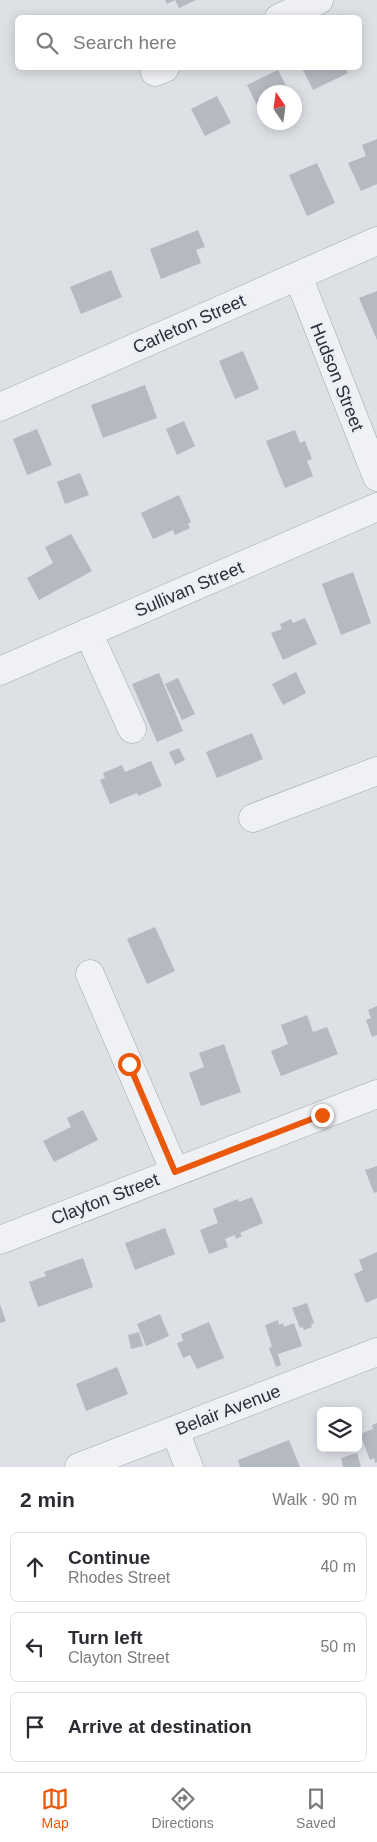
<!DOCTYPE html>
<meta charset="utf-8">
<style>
body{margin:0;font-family:Arial,sans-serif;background:#f2f2f3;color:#2b2b33}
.controls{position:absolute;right:15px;bottom:15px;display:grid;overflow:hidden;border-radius:8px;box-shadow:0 2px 12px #0003}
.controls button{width:45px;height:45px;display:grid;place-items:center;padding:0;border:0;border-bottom:1px solid #e1e1e2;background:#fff;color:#2b2b33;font:25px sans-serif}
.compass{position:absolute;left:257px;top:85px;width:45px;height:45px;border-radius:50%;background:#fff;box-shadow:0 2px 12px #0003;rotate:347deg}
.stop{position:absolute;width:15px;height:15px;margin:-11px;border:4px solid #ea580c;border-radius:50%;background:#fff}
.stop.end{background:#ea580c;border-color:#fff;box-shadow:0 1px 5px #0008}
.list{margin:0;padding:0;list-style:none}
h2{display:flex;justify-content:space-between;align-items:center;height:65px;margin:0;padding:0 20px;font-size:21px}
h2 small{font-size:16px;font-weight:400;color:#7c7c81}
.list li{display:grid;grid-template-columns:32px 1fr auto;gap:15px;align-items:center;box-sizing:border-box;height:70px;margin:0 10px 10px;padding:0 10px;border:1px solid #e1e1e2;border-radius:8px}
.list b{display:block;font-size:19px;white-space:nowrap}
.list p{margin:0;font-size:16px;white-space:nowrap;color:#7c7c81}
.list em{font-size:16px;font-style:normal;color:#7c7c81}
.icon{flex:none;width:28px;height:28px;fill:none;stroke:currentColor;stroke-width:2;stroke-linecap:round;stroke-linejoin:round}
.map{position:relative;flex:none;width:377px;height:1467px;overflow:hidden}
.search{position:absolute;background:#fff;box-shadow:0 2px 12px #0003;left:15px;right:15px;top:15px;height:55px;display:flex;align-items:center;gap:12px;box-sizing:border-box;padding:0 18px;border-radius:8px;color:#7c7c81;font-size:19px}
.sheet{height:305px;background:#fff}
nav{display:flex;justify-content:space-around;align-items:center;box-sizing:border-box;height:70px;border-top:1px solid #e1e1e2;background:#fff;font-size:14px;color:#7c7c81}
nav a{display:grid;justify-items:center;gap:2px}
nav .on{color:#ea580c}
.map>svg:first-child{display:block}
.building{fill:#b5b9c1}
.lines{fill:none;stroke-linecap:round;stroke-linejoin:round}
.minor-casing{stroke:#a3a7ae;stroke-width:29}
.minor{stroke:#eff1f4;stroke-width:28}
.route{stroke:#ea580c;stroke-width:6}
.labels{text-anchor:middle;stroke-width:5;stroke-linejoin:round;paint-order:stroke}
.street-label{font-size:18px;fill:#282e3a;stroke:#eceff3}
</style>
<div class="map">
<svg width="377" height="1467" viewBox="0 0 377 1467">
<rect width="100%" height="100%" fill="#dde0e5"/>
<g class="building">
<path d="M165,0H196L179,8L175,0L167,4Z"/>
<path d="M302,68H345L348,73L313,90Z"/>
<path d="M278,70L289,92H264V107L259,109L247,85Z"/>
<path d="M217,96L231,123L205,136L191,109Z"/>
<path d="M377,139V184L361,191L348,163L366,156L362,145Z"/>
<path d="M317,163L335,203L307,216L289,175Z"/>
<path d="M198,230L205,247L196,250L201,263L161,279L150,249Z"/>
<path d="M111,270L122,297L81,314L70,287Z"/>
<path d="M377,291V340L359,298Z"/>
<path d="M243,351L259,389L235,399L219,361Z"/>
<path d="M145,385L157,418L103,438L91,405Z"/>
<path d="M184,421L195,446L177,455L166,429Z"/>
<path d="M37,429L52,465L27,475L13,439Z"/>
<path d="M295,430L300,443L305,441L312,459L307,461L313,476L285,488L266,441Z"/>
<path d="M80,473L89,495L65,504L57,482Z"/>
<path d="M179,495L191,522L188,524L190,528L175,535L173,530L153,539L141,513Z"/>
<path d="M71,534L92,571L39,600L27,578L53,563L45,547Z"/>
<path d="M353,572L371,623L341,635L322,584Z"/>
<path d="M305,618L317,644L283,660L271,633L282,629L280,624L291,619L293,623Z"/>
<path d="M296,672L306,693L283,705L272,684Z"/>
<path d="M159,673L183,731L157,742L132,684Z"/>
<path d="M178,678L195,714L182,720L165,684Z"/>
<path d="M252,733L263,759L217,778L206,752Z"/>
<path d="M179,748L185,760L175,765L169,752Z"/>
<path d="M151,761L162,786L138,796L137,793L110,804L100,780L105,778L103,773L122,765L125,772Z"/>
<path d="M155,927L175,971L147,984L127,939Z"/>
<path d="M377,1006V1035L372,1037L366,1020L371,1018L368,1010Z"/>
<path d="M307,1015L313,1032L327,1027L338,1054L281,1076L271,1051L288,1044L281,1025Z"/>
<path d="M224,1044L241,1092L201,1106L189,1073L204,1067L199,1053Z"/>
<path d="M83,1110L98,1140L54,1162L43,1141L71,1127L67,1118Z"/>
<path d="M377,1166V1192L374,1193L365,1170Z"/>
<path d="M252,1197L263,1223L240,1233L242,1236L236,1239L235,1235L225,1239L228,1247L209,1254L200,1230L218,1223L213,1209L238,1199L239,1202Z"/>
<path d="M165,1228L175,1254L135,1270L125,1243Z"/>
<path d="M377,1252V1298L366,1303L354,1274L363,1270L359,1260Z"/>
<path d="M83,1258L93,1287L38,1307L29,1282L46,1276L44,1272Z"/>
<path d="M307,1303L314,1323L311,1324L312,1327L304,1330L303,1327L300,1328L292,1308Z"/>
<path d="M0,1304L6,1321L0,1323Z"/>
<path d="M160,1314L169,1336L146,1346L137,1324Z"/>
<path d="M278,1320L279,1325L283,1323L284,1327L294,1323L302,1346L278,1354L281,1365L276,1367L269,1348L272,1347L265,1325Z"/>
<path d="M209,1322L224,1358L197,1369L190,1355L183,1358L177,1343L183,1341L181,1334Z"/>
<path d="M139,1332L143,1346L131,1349L128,1335Z"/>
<path d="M117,1367L128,1394L86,1411L76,1384Z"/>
<path d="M377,1423V1462L375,1463L374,1458L370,1460L360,1434L373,1429L372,1425Z"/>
<path d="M289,1440L300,1467H240L238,1460Z"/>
<path d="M357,1453L361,1467H343L341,1458Z"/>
</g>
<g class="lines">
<g class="minor-casing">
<g id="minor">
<path d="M279,18L319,0"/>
<path d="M155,72L165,68"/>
<path d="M298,276L377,477"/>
<path d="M0,407L377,241"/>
<path d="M88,632L132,729"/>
<path d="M0,671L377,507"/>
<path d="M253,818L377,771"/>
<path d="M90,974L175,1172"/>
<path d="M0,1240L377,1094"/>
<path d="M175,1431L189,1467"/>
<path d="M79,1467L377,1352"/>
</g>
</g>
<use href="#minor" class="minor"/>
</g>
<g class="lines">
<path class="route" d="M129,1064L175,1172L322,1115"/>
</g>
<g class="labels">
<g class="street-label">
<text transform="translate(189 324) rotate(-24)" y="6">Carleton Street</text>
<text transform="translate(337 377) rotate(68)" y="6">Hudson Street</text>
<text transform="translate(189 589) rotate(-23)" y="6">Sullivan Street</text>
<text transform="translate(105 1199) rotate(-21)" y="6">Clayton Street</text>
<text transform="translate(228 1410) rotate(-21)" y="6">Belair Avenue</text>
</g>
</g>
</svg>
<div class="controls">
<button><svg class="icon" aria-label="layers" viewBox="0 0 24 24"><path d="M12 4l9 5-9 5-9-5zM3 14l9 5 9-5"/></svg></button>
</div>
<svg class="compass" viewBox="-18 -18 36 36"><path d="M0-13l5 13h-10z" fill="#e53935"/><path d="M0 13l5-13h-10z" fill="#7c7c81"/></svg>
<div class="stop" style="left:129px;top:1064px"></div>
<div class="stop end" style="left:322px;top:1115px"></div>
<div class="search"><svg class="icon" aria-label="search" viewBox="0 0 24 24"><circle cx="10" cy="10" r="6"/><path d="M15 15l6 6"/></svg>Search here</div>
</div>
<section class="sheet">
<h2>2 min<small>Walk · 90 m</small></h2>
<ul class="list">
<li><svg class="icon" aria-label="ahead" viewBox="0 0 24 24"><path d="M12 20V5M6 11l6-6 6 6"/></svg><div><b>Continue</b><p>Rhodes Street</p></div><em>40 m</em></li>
<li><svg class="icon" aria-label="left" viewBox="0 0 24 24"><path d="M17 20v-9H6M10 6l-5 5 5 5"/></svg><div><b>Turn left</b><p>Clayton Street</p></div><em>50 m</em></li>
<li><svg class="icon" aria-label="arrive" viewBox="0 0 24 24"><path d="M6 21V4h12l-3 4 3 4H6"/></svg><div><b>Arrive at destination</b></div></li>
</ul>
</section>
<nav>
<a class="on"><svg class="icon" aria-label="map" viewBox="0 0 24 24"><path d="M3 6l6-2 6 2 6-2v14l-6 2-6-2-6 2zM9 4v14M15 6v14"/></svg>Map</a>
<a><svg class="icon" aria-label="directions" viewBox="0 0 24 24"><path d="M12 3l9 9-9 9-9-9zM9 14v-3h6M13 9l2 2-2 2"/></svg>Directions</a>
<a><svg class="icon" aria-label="saved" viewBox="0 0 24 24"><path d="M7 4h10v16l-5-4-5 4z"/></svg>Saved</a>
</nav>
